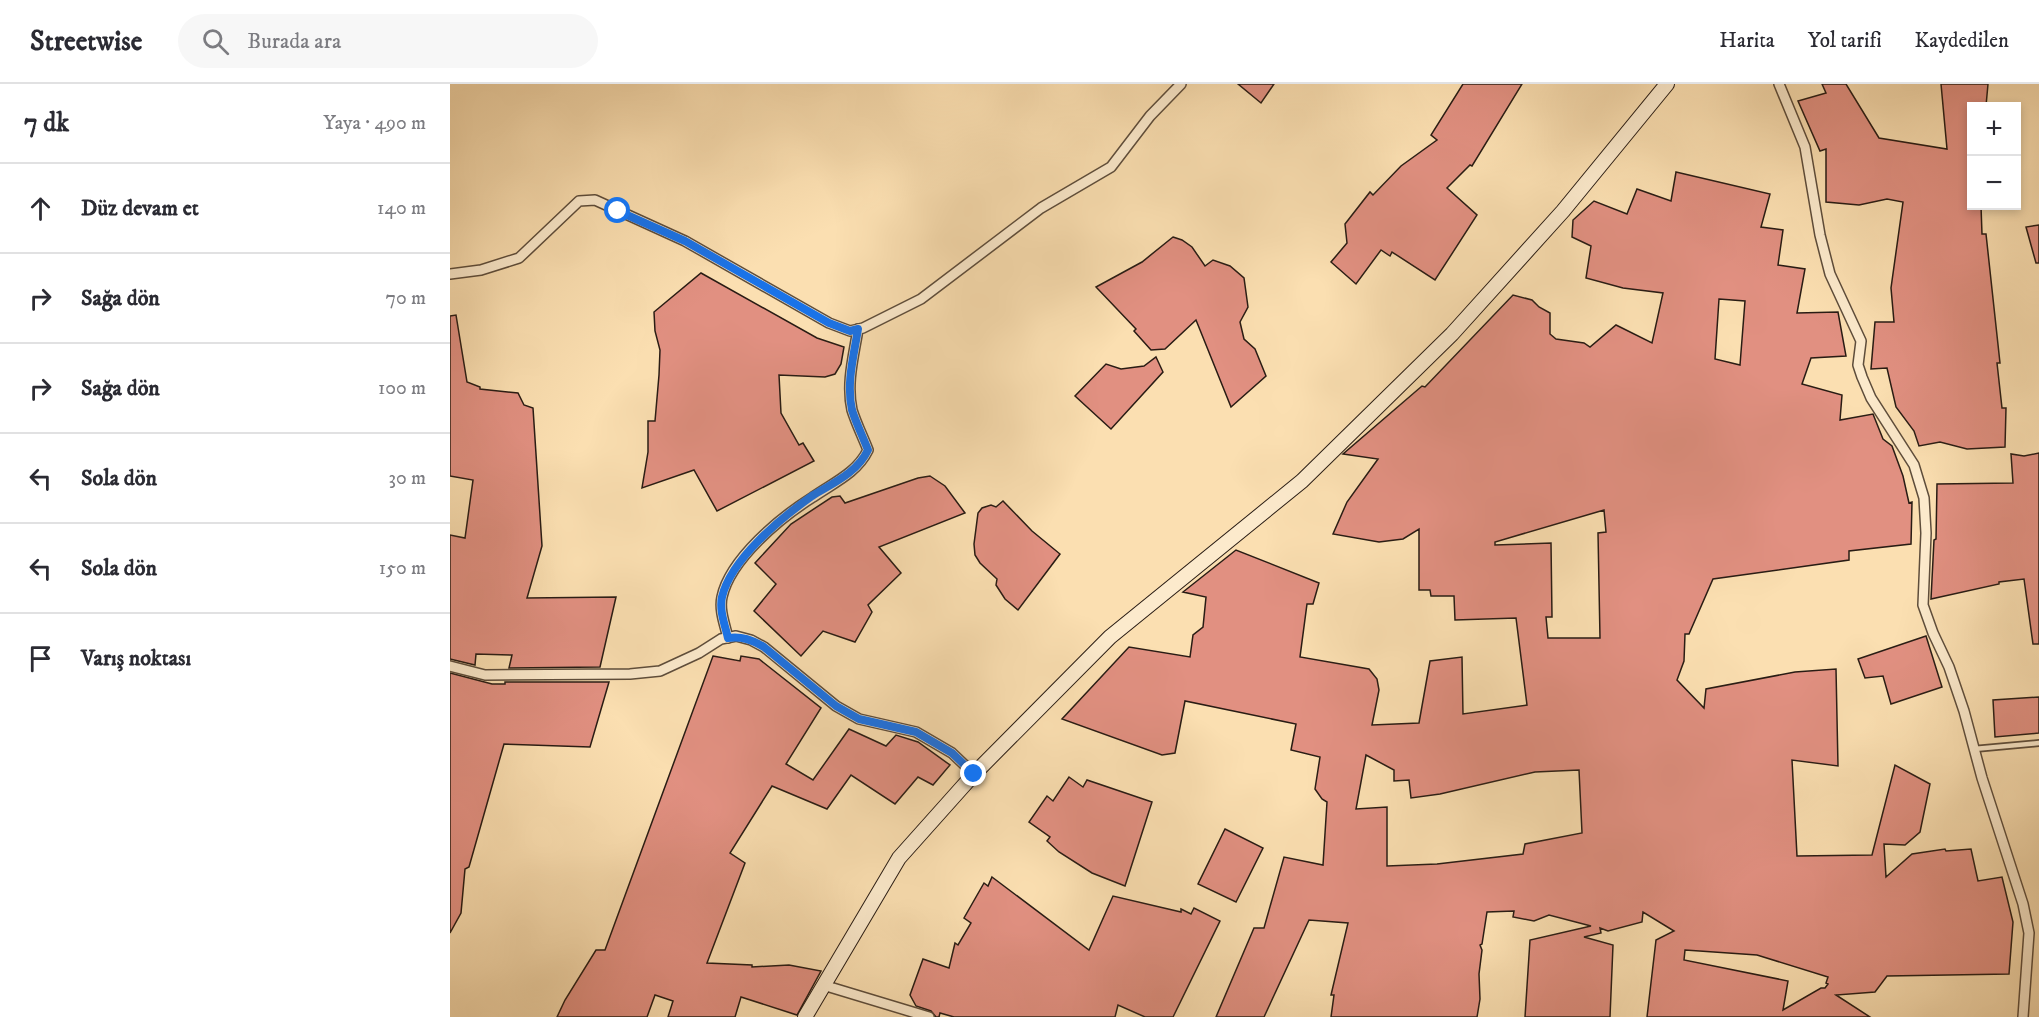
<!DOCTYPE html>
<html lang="tr">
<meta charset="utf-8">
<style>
body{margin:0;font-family:"IM FELL DW Pica",serif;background:#f7f7f7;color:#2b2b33}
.controls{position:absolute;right:18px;top:18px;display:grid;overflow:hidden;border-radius:0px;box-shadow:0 3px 9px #0003}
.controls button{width:54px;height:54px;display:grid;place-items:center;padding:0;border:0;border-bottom:2px solid #e1e1e2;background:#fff;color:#2b2b33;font:30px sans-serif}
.stop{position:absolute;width:18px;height:18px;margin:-14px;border:4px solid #1a73e8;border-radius:50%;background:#fff}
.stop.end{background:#1a73e8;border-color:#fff;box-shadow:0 2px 6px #0008}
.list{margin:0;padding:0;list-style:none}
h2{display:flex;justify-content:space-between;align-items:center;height:78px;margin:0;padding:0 24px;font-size:26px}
h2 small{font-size:20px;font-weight:400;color:#7c7c81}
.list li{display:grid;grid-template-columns:39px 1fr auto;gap:18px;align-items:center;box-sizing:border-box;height:90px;padding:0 24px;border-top:2px solid #e1e1e2}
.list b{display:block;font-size:22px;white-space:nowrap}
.list em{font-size:20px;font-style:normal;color:#7c7c81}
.icon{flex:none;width:33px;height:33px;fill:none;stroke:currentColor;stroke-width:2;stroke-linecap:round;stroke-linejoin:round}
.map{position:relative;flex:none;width:1589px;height:933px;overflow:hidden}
header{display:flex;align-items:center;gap:36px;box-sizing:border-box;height:84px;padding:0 30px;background:#fff;border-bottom:2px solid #e1e1e2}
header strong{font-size:28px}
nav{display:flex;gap:33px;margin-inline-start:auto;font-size:21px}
.search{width:420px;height:54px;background:#f7f7f7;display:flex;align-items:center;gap:15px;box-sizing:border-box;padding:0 21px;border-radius:33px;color:#7c7c81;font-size:22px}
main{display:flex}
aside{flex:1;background:#fff}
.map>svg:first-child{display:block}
.building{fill:#e19081;stroke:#291c14;stroke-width:1.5;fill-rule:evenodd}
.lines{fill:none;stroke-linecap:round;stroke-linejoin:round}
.lane-casing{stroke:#5e4d3b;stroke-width:8}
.street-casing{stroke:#5e4d3b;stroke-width:12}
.secondary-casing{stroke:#291c14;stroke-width:16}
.lane{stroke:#fceacc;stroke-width:4.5}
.street{stroke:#fceacc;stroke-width:9}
.secondary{stroke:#fceacc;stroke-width:14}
.route{stroke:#1a73e8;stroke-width:8}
</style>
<header>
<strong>Streetwise</strong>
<div class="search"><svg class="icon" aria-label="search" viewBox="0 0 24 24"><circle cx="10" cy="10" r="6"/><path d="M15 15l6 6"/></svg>Burada ara</div>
<nav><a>Harita</a><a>Yol tarifi</a><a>Kaydedilen</a></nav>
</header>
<main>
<aside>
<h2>7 dk<small>Yaya · 490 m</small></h2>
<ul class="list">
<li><svg class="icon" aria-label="ahead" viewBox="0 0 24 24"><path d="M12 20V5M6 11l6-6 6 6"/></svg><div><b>Düz devam et</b></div><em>140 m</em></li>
<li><svg class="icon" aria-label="right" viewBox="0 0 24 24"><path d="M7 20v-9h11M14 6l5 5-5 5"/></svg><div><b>Sağa dön</b></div><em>70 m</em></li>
<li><svg class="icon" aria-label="right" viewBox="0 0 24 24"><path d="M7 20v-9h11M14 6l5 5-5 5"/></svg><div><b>Sağa dön</b></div><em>100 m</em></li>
<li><svg class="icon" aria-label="left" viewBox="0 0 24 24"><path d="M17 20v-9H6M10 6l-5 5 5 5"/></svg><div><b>Sola dön</b></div><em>30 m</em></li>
<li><svg class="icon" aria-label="left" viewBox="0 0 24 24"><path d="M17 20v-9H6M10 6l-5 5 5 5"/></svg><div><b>Sola dön</b></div><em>150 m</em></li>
<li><svg class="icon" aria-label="arrive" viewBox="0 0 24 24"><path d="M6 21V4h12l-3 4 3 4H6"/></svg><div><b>Varış noktası</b></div></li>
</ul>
</aside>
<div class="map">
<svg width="1589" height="933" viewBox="0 0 1589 933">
<rect width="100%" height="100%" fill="#fbdfb1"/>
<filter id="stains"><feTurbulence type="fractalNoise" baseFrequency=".00333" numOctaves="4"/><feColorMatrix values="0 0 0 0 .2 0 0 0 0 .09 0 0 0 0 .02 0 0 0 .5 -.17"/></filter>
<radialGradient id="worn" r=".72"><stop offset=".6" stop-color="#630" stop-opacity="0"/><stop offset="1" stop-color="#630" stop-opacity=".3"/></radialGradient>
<g class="building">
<path d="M788,0H824L811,19Z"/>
<path d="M1013,0H1072L1022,82L1020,81L997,104L1027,131L985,196L942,168L940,172L931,166L906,200L881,178L897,159L895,140L920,108L923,111L951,82L987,56L981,51Z"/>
<path d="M1372,0H1396L1429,54L1497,65L1491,0H1538L1536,22H1521V122H1531L1532,150H1536L1550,279H1547L1552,324H1556L1555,363L1517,365L1490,358L1469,362L1464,347L1446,323L1437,284L1421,285L1425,238H1444L1441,204L1453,118L1437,115L1409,121L1376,118V65L1370,67L1348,17L1376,9Z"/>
<path d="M1226,88L1320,110L1311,143L1333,146L1328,181L1355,185L1347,229L1388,228L1396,272L1361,274L1352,300L1392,311L1390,336L1423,330L1433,355L1442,362L1453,392L1459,419L1462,418L1461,460L1399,467V476L1263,495L1239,550H1235L1234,577L1227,596L1254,624L1256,605L1345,588L1386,585L1388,682L1342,676L1347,772L1422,771L1445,681L1480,700L1470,748L1455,761L1434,760L1436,793L1462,770L1495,765L1496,767L1521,765L1528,797L1552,793L1563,838L1559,890L1437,892L1425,908L1386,911L1420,933H1197L1206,856L1224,847L1193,828L1192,838L1158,847L1150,844L1151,849L1134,853L1163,861L1160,933H1075L1080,856L1141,842L1099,831L1084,837L1063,833L1064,827L1037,828L1032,860L1030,861L1032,866L1029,890L1030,915L1027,933H881L884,911H881L898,839L859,836L814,933H766L804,844H814L834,773L873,781L877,718L872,715L865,705L870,673L841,666L846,640L735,617L725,669L712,671L612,635L679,563L740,573L743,551L753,543L756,513L733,508L786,466L869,499L863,520H857L850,573L919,585L927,595L929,606L922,641L969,639L980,577L1012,573L1013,630L1077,621L1066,534L1005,536L1004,512H981L980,506H969V445L953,455L929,458L883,450L897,418L928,375L893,370L972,302L975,303L1063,211L1082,216L1089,223L1100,229V250L1106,255L1134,259L1140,263L1166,241L1202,259L1213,209L1173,204L1136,194L1141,162L1122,153L1123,136L1144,117L1177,130L1187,105L1221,117ZM1269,215L1295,217L1290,281L1265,275ZM1154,426L1156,448L1148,449L1150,554H1098L1096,533H1102L1101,459L1045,461V458ZM916,671L944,686V697L959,696L961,714L990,710L1085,688L1129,686L1132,749L1075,760L1073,770L987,780L937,782V723L906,725ZM1235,866L1307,871L1378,893L1376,899L1378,900L1375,904H1371L1333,926L1338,897L1234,876Z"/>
<path d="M1589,141V179H1586L1576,143Z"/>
<path d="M723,153L732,156L742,163L755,182L763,176L780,182L794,194L798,223L790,238L794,255L805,265L816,292L781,323L746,236L715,265L701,266L684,247L686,245L646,203L692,178Z"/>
<path d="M251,189L367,254L394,263L391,280L385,290L375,293L329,291L331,329L349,361L353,359L364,377L267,427L244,386L192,404L198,368V337H205L209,291L210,266L205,247L204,228Z"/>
<path d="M6,231L17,298L30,303V305L68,309L74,321L83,324L92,462L77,514L166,513L150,583L59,584L62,571L26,570L25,581L0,575V451L15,454L23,396L0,392V232Z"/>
<path d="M706,273L713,288L661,345L625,312L656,280L671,285L694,282Z"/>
<path d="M1589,369V560H1583L1574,495L1549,498V500L1481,515L1484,456L1486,455L1487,400L1563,399L1561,370L1574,372Z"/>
<path d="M480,392L495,402L515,429L429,463L451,489L418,521L422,528L405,558L373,547L351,572L304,527L326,500L305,479L341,440L382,413L390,412L395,419L468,394Z"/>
<path d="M553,417L582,447L610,470L568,526L555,515L546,501L547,495L530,479L525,471L524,460L528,429L532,424L541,421L546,423Z"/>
<path d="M1476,552L1492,603L1441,620L1433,592L1415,594L1408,575Z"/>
<path d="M263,572L290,577L291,572L309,575L371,624L336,680L363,696L399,645L436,662L446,651L468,658L500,681L483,701L468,693L445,720L401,691L377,725L322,702L280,769L295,779L257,879L302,881V883L339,881L371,887L347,931L291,913L285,933H218L223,917L205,911L197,933H107L115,916L146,866H155Z"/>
<path d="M0,589L42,600H55V598H159L140,663L54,660L19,783L15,785L11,829L0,849Z"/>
<path d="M1589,613V649L1545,653L1543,616Z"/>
<path d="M619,693L633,703L637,696L702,718L675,802L642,789L609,768L597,757L600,753L579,738L597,712L603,717Z"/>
<path d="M775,745L813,764L786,818L748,800Z"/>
<path d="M542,793L639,866L663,812L731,828V825L741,830L744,824L770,837L723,933H695L668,921L665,933H504L490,929L489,933H486L481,927L466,922L460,911L473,875L499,884L505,859L508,861L521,839L514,834L534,799L538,802Z"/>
</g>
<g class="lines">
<g class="lane-casing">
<path id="lane" d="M1524,665L1589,659"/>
</g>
<g class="street-casing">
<g id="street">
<path d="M1329,0L1355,63L1370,151L1380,190L1411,257L1408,281L1412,293L1421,314L1464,381L1474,414L1476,449L1473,521L1483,549L1499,583L1514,627L1532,694L1573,820L1579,849L1573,933"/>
<path d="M0,190L31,186L69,174L129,117L145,116L235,157L379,239L400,247L413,244L471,215L591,124L661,83L700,32L731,0"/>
<path d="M278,554C275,541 269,526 272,513C280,475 331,433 363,413C383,399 407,389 418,366C413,353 406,339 402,326C396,299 404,271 408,245"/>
<path d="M0,582L35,591L180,590L210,587L249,569L271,555L286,552L301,556L314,563L386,622L409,635L466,648L502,669L524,690"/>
<path d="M373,901L479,933"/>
</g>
</g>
<g class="secondary-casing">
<path id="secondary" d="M355,933L449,774L524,690L660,553L852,397L1002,250L1113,127L1217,0"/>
</g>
<use href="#lane" class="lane"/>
<use href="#street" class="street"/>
<use href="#secondary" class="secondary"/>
</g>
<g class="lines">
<path class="route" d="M168,127L235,157L379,239L400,247L408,245C404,271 396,299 402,326C406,339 413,353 418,366C407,389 383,399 362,412C331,434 281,475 272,513C269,526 275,541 278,554C292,552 302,556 314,563L386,622L409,635L466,648L502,669L524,690"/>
</g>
<rect width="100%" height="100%" filter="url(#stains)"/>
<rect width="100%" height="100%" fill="url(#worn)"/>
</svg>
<div class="controls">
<button>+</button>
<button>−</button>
</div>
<div class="stop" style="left:168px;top:127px"></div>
<div class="stop end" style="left:524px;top:690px"></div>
</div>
</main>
